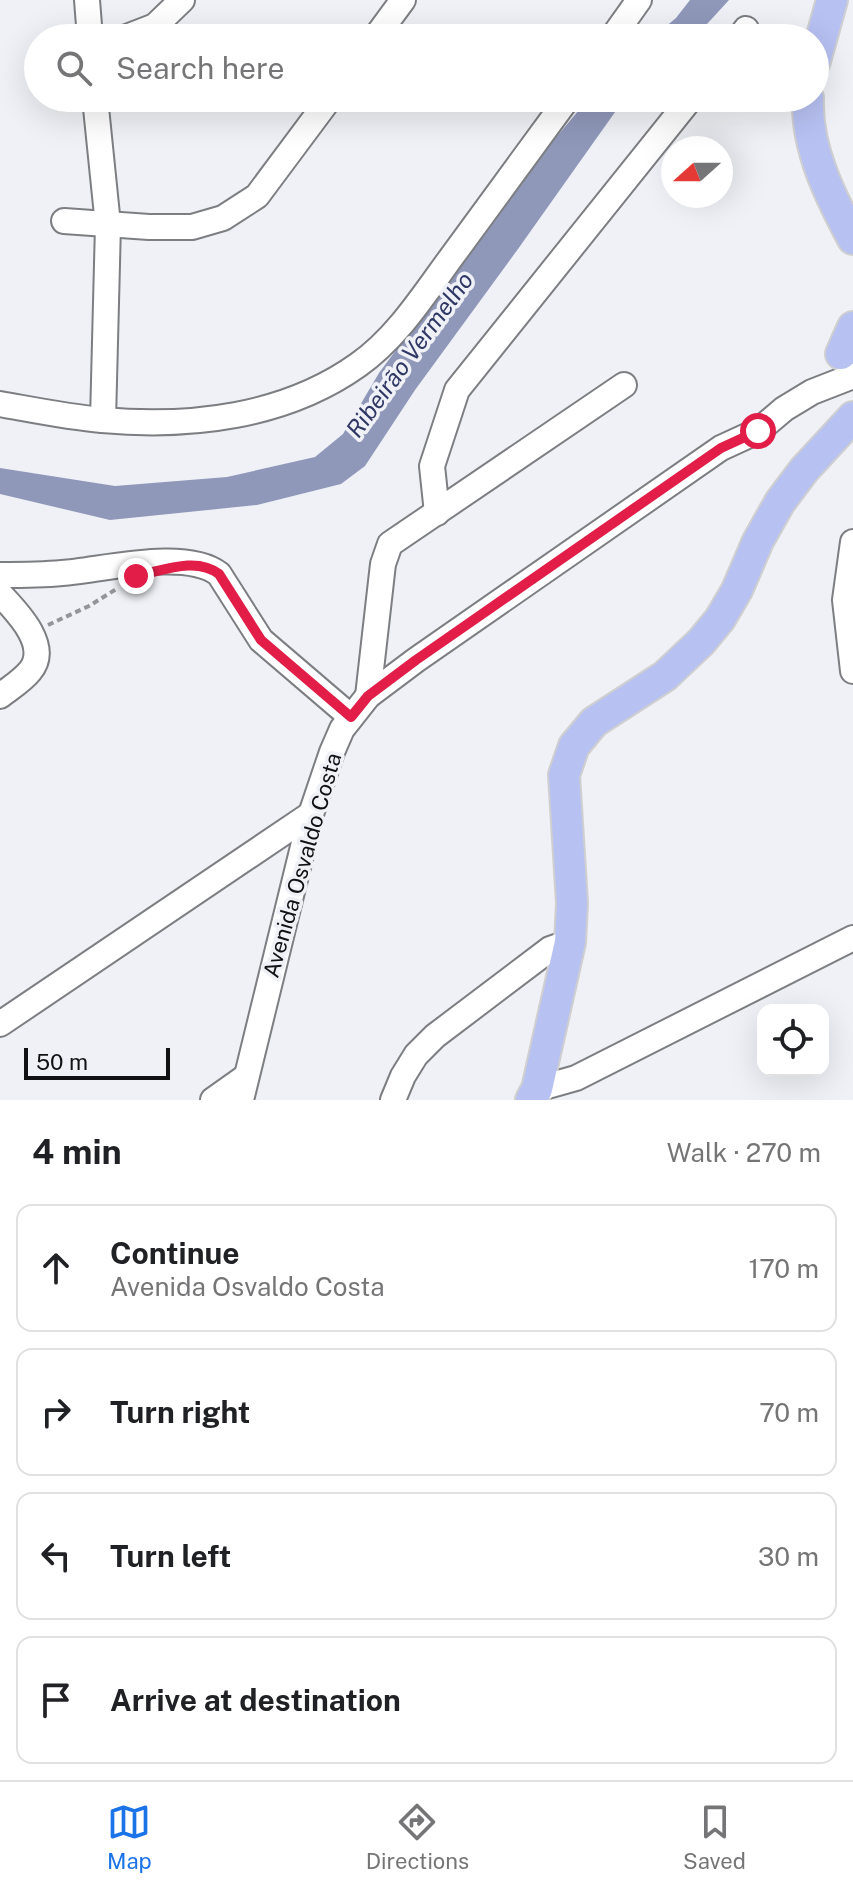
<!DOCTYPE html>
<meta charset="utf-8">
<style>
body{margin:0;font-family:"Public Sans",sans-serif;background:#f2f2f2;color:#202124}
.controls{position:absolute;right:24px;bottom:24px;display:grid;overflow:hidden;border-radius:16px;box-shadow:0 8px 32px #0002}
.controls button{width:72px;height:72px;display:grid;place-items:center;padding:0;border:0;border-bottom:2px solid #e0e0e0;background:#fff;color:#202124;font:40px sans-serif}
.compass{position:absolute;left:661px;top:136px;width:72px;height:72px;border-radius:50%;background:#fff;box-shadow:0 8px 32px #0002;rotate:249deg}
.scale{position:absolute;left:24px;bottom:20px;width:146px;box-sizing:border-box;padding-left:8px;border:4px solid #111113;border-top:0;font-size:22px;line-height:28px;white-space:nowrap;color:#111113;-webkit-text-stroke:6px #eff1f6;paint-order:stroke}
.stop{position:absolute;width:24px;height:24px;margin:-18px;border:6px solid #e11d48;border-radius:50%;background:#fff}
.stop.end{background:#e11d48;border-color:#fff;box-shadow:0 2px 8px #0008}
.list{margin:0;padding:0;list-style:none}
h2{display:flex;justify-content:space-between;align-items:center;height:104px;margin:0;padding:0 32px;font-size:34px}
h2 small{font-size:26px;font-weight:400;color:#757577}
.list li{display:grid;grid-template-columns:52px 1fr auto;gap:24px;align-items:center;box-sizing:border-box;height:128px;margin:0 16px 16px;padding:0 16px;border:2px solid #e0e0e0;border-radius:16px}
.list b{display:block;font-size:30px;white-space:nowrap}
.list p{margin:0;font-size:26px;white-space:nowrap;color:#757577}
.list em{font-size:26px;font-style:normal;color:#757577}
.icon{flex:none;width:44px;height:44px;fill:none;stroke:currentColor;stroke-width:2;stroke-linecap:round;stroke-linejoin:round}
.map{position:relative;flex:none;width:853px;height:1100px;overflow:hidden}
.search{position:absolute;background:#fff;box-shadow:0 8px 32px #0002;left:24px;right:24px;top:24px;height:88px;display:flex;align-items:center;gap:20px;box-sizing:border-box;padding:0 28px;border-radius:44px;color:#757577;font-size:30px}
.sheet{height:680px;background:#fff}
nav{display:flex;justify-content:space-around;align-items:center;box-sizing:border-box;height:112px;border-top:2px solid #e0e0e0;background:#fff;font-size:22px;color:#757577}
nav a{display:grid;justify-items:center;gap:4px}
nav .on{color:#1a73e8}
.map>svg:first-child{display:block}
.water{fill:#9098ba}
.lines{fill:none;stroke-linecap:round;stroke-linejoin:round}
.minor-casing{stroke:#7c7e82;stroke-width:28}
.major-casing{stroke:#cfcfd0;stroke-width:34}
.path{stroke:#939598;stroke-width:4;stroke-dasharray:6 4;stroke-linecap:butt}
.minor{stroke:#fff;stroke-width:24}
.major{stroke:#b7c1f2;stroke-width:30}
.route{stroke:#e11d48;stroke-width:10}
.labels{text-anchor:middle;stroke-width:7;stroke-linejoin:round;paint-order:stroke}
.street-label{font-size:22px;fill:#111113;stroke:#eff1f6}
.water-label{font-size:24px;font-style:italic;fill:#2f3765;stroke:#eff1f6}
</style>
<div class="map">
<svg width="853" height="1100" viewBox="0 0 853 1100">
<rect width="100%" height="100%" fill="#eff1f6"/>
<g class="water">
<path d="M690,0H729L707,24L687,38H652L676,18Z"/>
<path d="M589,98H625L518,249L415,390L365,466L341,484L257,505L110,520L0,494V468L115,486L227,477L315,457L343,434L379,373L538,159Z"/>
</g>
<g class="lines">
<g class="minor-casing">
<g id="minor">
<path d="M87,0L90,38"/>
<path d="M124,38L155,26L182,0"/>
<path d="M375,38L403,0"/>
<path d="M612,38L639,0"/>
<path d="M739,38L746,29"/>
<path d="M95,98L108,225L103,420"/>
<path d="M64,221L149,227H192L223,218L257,196L330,98"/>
<path d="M0,404C34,410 68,417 102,420C190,428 285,417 358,365C397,338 425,293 453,255C491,203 530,150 568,98"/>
<path d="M437,513L432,466L457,390L691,98"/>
<path d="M853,542L845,600L853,671"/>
<path d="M0,575C21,575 41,575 62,573C102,570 186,548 219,574L261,640L351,717"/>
<path d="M0,594C17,612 51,646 30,671C22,681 10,688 0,696"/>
<path d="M368,696L383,564L390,544L624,385"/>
<path d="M0,1024L311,814"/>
<path d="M537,1089L576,1078L853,938"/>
<path d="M213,1100L244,1078"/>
<path d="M241,1100L311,814L332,752L342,729L368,696L416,660L721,448L758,431L784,409L812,392L853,376"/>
<path d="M393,1100L403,1076L416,1055L435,1036L550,949L570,942"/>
</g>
</g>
<g class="major-casing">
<g id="major">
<path d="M815,61L832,0"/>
<path d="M808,98C806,148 830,196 853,239"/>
<path d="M841,354L853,327"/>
<path d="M531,1100L537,1089L570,942L572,903L564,775L574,746L594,722L665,676L701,642L720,619L737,590L758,541L780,502L804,470L853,417"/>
</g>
</g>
<path class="path" d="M48,625L89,606L118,588"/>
<use href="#minor" class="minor"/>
<use href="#major" class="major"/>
</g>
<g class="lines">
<path class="route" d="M136,576C162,571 196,556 219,574L261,640L351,717L368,696L416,660L721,448L758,431"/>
</g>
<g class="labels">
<g class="street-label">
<text transform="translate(302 865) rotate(-74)" y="8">Avenida Osvaldo Costa</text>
</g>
<g class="water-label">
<text transform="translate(410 355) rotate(-54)" y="8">Ribeirão Vermelho</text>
</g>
</g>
</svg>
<div class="controls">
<button><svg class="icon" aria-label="locate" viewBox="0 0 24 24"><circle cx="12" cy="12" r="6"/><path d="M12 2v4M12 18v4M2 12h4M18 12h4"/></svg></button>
</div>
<svg class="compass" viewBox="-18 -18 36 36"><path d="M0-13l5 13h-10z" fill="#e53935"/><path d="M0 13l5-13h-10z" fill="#757577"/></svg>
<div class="scale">50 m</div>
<div class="stop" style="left:758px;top:431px"></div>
<div class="stop end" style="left:136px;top:576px"></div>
<div class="search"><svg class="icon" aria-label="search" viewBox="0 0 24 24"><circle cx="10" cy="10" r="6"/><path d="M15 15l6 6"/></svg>Search here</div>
</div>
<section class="sheet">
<h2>4 min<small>Walk · 270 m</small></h2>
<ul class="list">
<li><svg class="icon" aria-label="ahead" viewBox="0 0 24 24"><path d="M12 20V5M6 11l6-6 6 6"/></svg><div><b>Continue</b><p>Avenida Osvaldo Costa</p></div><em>170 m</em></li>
<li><svg class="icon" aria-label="right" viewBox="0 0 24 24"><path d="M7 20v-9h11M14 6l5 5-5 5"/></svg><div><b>Turn right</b></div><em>70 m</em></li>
<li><svg class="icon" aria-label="left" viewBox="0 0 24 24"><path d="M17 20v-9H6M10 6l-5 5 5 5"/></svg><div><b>Turn left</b></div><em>30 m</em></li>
<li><svg class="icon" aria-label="arrive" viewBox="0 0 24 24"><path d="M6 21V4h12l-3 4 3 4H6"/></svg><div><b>Arrive at destination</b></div></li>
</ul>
</section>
<nav>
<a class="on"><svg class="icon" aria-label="map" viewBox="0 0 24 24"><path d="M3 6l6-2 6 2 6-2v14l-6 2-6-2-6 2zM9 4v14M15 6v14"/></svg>Map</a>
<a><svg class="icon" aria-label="directions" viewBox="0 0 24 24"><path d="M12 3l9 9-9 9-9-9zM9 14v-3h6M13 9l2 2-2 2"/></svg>Directions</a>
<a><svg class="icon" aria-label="saved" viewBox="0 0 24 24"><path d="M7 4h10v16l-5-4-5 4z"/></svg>Saved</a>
</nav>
